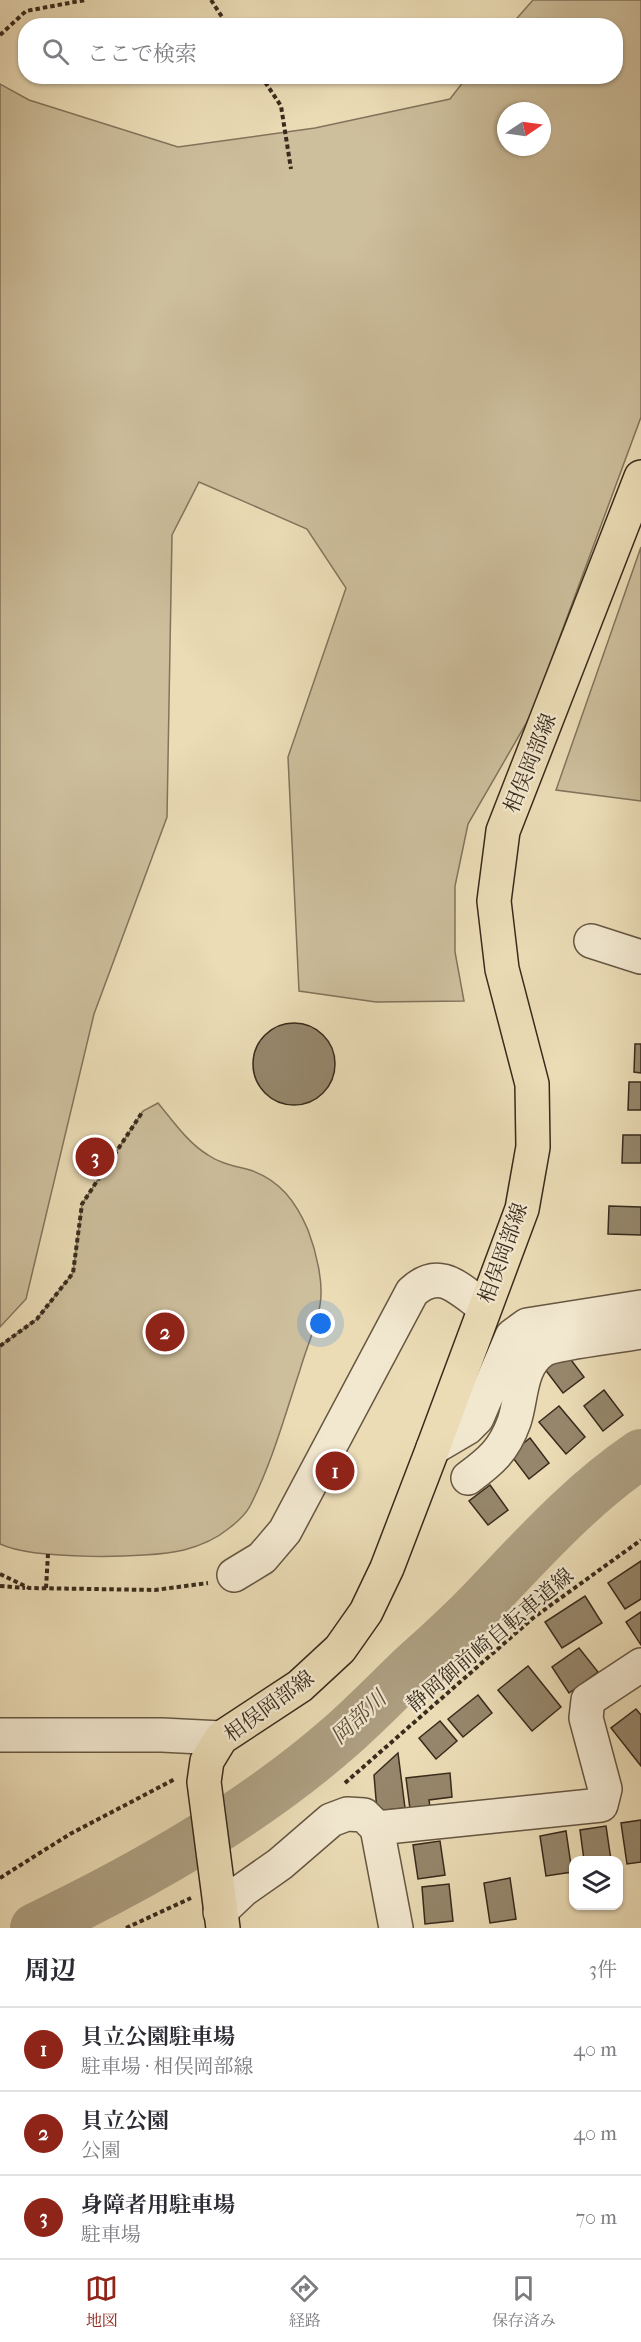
<!DOCTYPE html>
<html lang="ja">
<meta charset="utf-8">
<style>
body{margin:0;font-family:"IM FELL French Canon","Noto Serif JP",serif;background:#f7f7f7;color:#2b2b33}
.controls{position:absolute;right:18px;bottom:18px;display:grid;overflow:hidden;border-radius:12px;box-shadow:0 2px 4px #0004}
.controls button{width:54px;height:54px;display:grid;place-items:center;padding:0;border:0;border-bottom:2px solid #e1e1e2;background:#fff;color:#2b2b33;font:30px sans-serif}
.compass{position:absolute;left:497px;top:102px;width:54px;height:54px;border-radius:50%;background:#fff;box-shadow:0 2px 4px #0004;rotate:77deg}
.you{position:absolute;left:321px;top:1324px;width:21px;height:21px;margin:-15px;border:4px solid #fff;border-radius:50%;background:#1a73e8;box-shadow:0 0 0 9px #1a73e833}
.badge{display:grid;place-items:center;width:39px;height:39px;border-radius:50%;background:#8f2418;color:#fff;font-size:20px;font-weight:700}
.pin{position:absolute;translate:-50% -50%;border:3px solid #fff;box-shadow:0 2px 6px #0006}
.list{margin:0;padding:0;list-style:none}
h2{display:flex;justify-content:space-between;align-items:center;height:78px;margin:0;padding:0 24px;font-size:26px}
h2 small{font-size:20px;font-weight:400;color:#7c7c81}
.list li{display:grid;grid-template-columns:39px 1fr auto;gap:18px;align-items:center;box-sizing:border-box;height:84px;padding:0 24px;border-top:2px solid #e1e1e2}
.list b{display:block;font-size:22px;white-space:nowrap}
.list p{margin:0;font-size:20px;white-space:nowrap;color:#7c7c81}
.list em{font-size:20px;font-style:normal;color:#7c7c81}
.icon{flex:none;width:33px;height:33px;fill:none;stroke:currentColor;stroke-width:2;stroke-linecap:round;stroke-linejoin:round}
.map{position:relative;flex:none;width:641px;height:1928px;overflow:hidden}
.search{position:absolute;background:#fff;box-shadow:0 2px 4px #0004;left:18px;right:18px;top:18px;height:66px;display:flex;align-items:center;gap:15px;box-sizing:border-box;padding:0 21px;border-radius:24px;color:#7c7c81;font-size:22px}
.sheet{height:330px;background:#fff}
nav{display:flex;justify-content:space-around;align-items:center;box-sizing:border-box;height:84px;border-top:2px solid #e1e1e2;background:#fff;font-size:16px;color:#7c7c81}
nav a{display:grid;justify-items:center;gap:3px}
nav .on{color:#8f2418}
.map>svg:first-child{display:block}
.green{fill:#cdbe9c;stroke:#83745c;stroke-width:1.5;fill-rule:evenodd}
.lines{fill:none;stroke-linecap:round;stroke-linejoin:round}
.river{stroke:#aea082;stroke-width:50}
.building{fill:#96876c;stroke:#392b1c;stroke-width:1.5}
.minor-casing{stroke:#665742;stroke-width:36}
.major-casing{stroke:#392b1c;stroke-width:36}
.path{stroke:#392b1c;stroke-width:4;stroke-dasharray:4.5 3;stroke-linecap:butt}
.minor{stroke:#f2e8d0;stroke-width:33}
.major{stroke:#ebdcb6;stroke-width:33}
.labels{text-anchor:middle;stroke-width:4.5;stroke-linejoin:round;paint-order:stroke}
.street-label{font-size:21px;fill:#392b1c;stroke:#f2e8d0}
.water-label{font-size:22px;font-style:italic;fill:#5c4e3b;stroke:#f2e8d0}
</style>
<div class="map">
<svg width="641" height="1928" viewBox="0 0 641 1928">
<rect width="100%" height="100%" fill="#ebdcb6"/>
<filter id="stains"><feTurbulence type="fractalNoise" baseFrequency=".00333" numOctaves="4"/><feColorMatrix values="0 0 0 0 .2 0 0 0 0 .09 0 0 0 0 .02 0 0 0 .5 -.17"/></filter>
<radialGradient id="worn" r=".72"><stop offset=".6" stop-color="#630" stop-opacity="0"/><stop offset="1" stop-color="#630" stop-opacity=".3"/></radialGradient>
<g class="green">
<path d="M533,0H641V417L531,715L468,824L455,886V952L464,1001L376,1002L299,991L288,757L346,588L307,529L199,482L172,535L167,817L94,1014L26,1299L0,1327V84L29,100L178,147L315,128L450,99L467,77L616,76V26L511,25ZM506,111H542V147H506Z"/>
<path d="M641,547V801L556,790Z"/>
<path d="M158,1103C173,1121 188,1143 208,1155C221,1164 235,1166 250,1170C280,1180 296,1202 308,1230C316,1251 324,1283 320,1305C316,1327 306,1349 300,1370C285,1415 272,1463 250,1506C246,1514 236,1523 228,1529C216,1539 199,1546 184,1550C147,1559 33,1560 0,1544V1346L37,1319L73,1273L82,1204L143,1111Z"/>
</g>
<g class="lines">
<path class="river" d="M35,1928C143,1876 251,1815 341,1736C365,1715 387,1692 410,1670C433,1649 457,1628 479,1605C530,1552 579,1496 641,1454"/>
</g>
<g class="building">
<circle cx="294" cy="1064" r="41"/>
<path d="M635,1044H641V1073L634,1072Z"/>
<path d="M629,1082H641V1110H628Z"/>
<path d="M623,1135H641V1163H622Z"/>
<path d="M609,1206L641,1207V1235L608,1234Z"/>
<path d="M565,1352L584,1377L563,1393L544,1368Z"/>
<path d="M604,1390L623,1415L603,1431L584,1406Z"/>
<path d="M559,1406L585,1437L566,1454L539,1422Z"/>
<path d="M530,1438L549,1463L529,1479L510,1454Z"/>
<path d="M490,1485L508,1510L488,1525L469,1501Z"/>
<path d="M641,1561V1599L625,1609L608,1583Z"/>
<path d="M585,1596L602,1623L562,1648L545,1622Z"/>
<path d="M641,1612V1645L626,1622Z"/>
<path d="M579,1648L598,1672L569,1693L552,1667Z"/>
<path d="M528,1666L561,1707L532,1731L498,1690Z"/>
<path d="M478,1695L492,1713L463,1737L448,1719Z"/>
<path d="M636,1709L641,1715V1766L611,1728Z"/>
<path d="M440,1721L457,1741L436,1759L419,1738Z"/>
<path d="M398,1753L405,1808L377,1811L374,1775Z"/>
<path d="M450,1773L452,1797L429,1800L430,1807L410,1809L406,1778Z"/>
<path d="M641,1820V1862L627,1864L621,1823Z"/>
<path d="M606,1826L611,1860H584L580,1830Z"/>
<path d="M566,1831L572,1872L546,1876L540,1836Z"/>
<path d="M440,1841L445,1875L418,1879L413,1845Z"/>
<path d="M510,1878L516,1919L490,1923L484,1883Z"/>
<path d="M449,1884L453,1921L425,1924L422,1887Z"/>
</g>
<g class="lines">
<g class="minor-casing">
<g id="minor">
<path d="M591,941L641,957"/>
<path d="M433,1448L467,1428L477,1418L512,1336L527,1325L641,1307"/>
<path d="M468,1478C491,1461 504,1450 514,1422C522,1399 519,1367 542,1351C554,1343 622,1336 641,1332"/>
<path d="M234,1575L262,1558L285,1531L412,1292C440,1266 459,1289 484,1307"/>
<path d="M0,1735H162L221,1738"/>
<path d="M377,1828L601,1805L605,1789L586,1718L588,1700L641,1665"/>
<path d="M220,1912L243,1890L280,1864L331,1820L347,1814L364,1815L377,1828L396,1928"/>
</g>
</g>
<g class="major-casing">
<path id="major" d="M223,1928L204,1782L207,1761L221,1738L300,1686L340,1649L366,1612L387,1568L433,1448L522,1209L533,1147L532,1084L502,969L494,901L503,831L641,477"/>
</g>
<g class="path">
<path d="M211,0L228,26"/>
<path d="M0,35L26,11L85,0"/>
<path d="M261,76L281,106L291,169"/>
<path d="M0,1346L37,1319L73,1273L82,1204L143,1111"/>
<path d="M0,1574L29,1588L155,1590L208,1583"/>
<path d="M0,1586L25,1588"/>
<path d="M46,1588L48,1554"/>
<path d="M345,1783L533,1618L641,1540"/>
<path d="M0,1878L70,1834L175,1779"/>
<path d="M126,1928L191,1898"/>
</g>
<use href="#minor" class="minor"/>
<use href="#major" class="major"/>
</g>
<g class="labels">
<g class="street-label">
<text transform="translate(530 763) rotate(-68)" y="7">相俣岡部線</text>
<text transform="translate(503 1253) rotate(-70)" y="7">相俣岡部線</text>
<text transform="translate(490 1640) rotate(-40)" y="7">静岡御前崎自転車道線</text>
<text transform="translate(269 1706) rotate(-36)" y="7">相俣岡部線</text>
</g>
<g class="water-label">
<text transform="translate(358 1717) rotate(-43)" y="8">岡部川</text>
</g>
</g>
<rect width="100%" height="100%" filter="url(#stains)"/>
<rect width="100%" height="100%" fill="url(#worn)"/>
</svg>
<div class="controls">
<button><svg class="icon" aria-label="layers" viewBox="0 0 24 24"><path d="M12 4l9 5-9 5-9-5zM3 14l9 5 9-5"/></svg></button>
</div>
<svg class="compass" viewBox="-18 -18 36 36"><path d="M0-13l5 13h-10z" fill="#e53935"/><path d="M0 13l5-13h-10z" fill="#7c7c81"/></svg>
<div class="you"></div>
<div class="pin badge" style="left:335px;top:1471px">1</div>
<div class="pin badge" style="left:165px;top:1332px">2</div>
<div class="pin badge" style="left:95px;top:1157px">3</div>
<div class="search"><svg class="icon" aria-label="search" viewBox="0 0 24 24"><circle cx="10" cy="10" r="6"/><path d="M15 15l6 6"/></svg>ここで検索</div>
</div>
<section class="sheet">
<h2>周辺<small>3件</small></h2>
<ul class="list">
<li><span class="badge">1</span><div><b>貝立公園駐車場</b><p>駐車場 · 相俣岡部線</p></div><em>40 m</em></li>
<li><span class="badge">2</span><div><b>貝立公園</b><p>公園</p></div><em>40 m</em></li>
<li><span class="badge">3</span><div><b>身障者用駐車場</b><p>駐車場</p></div><em>70 m</em></li>
</ul>
</section>
<nav>
<a class="on"><svg class="icon" aria-label="map" viewBox="0 0 24 24"><path d="M3 6l6-2 6 2 6-2v14l-6 2-6-2-6 2zM9 4v14M15 6v14"/></svg>地図</a>
<a><svg class="icon" aria-label="directions" viewBox="0 0 24 24"><path d="M12 3l9 9-9 9-9-9zM9 14v-3h6M13 9l2 2-2 2"/></svg>経路</a>
<a><svg class="icon" aria-label="saved" viewBox="0 0 24 24"><path d="M7 4h10v16l-5-4-5 4z"/></svg>保存済み</a>
</nav>
